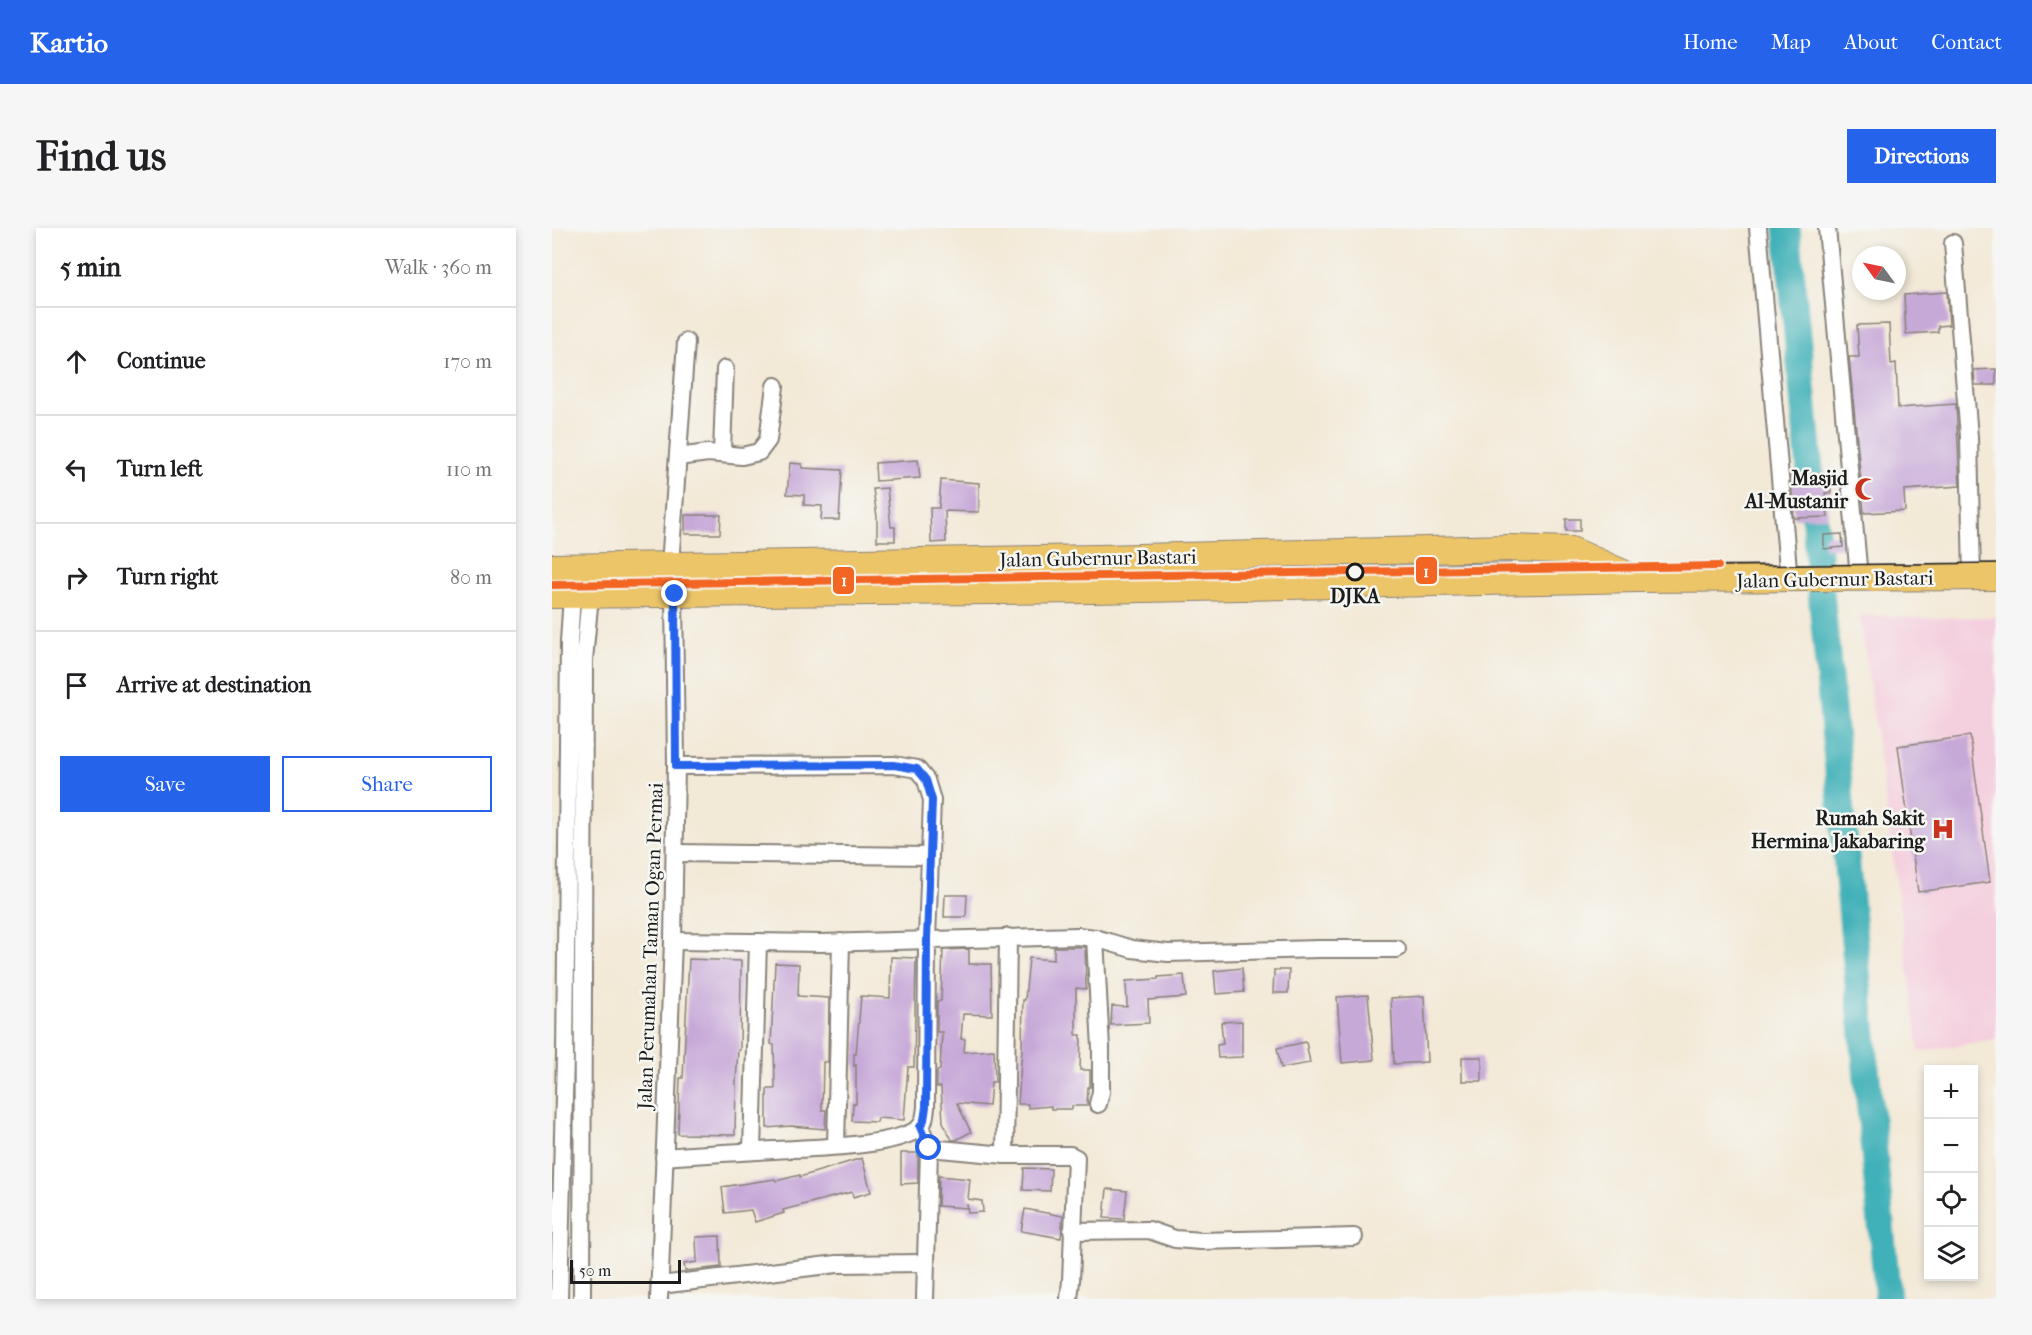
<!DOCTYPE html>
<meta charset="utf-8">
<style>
body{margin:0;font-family:"IM FELL French Canon",serif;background:#f6f6f6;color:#202124}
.controls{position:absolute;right:18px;bottom:18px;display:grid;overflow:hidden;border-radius:0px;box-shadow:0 3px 9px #0003}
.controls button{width:54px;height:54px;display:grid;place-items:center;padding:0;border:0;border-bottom:2px solid #e0e0e0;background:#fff;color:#202124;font:30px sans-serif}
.compass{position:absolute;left:1300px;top:18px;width:54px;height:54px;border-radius:50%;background:#fff;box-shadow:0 3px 9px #0003;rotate:303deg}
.scale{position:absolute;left:18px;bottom:15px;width:111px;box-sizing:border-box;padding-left:6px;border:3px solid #1c1c1c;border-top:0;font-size:16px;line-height:21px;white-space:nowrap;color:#1c1c1c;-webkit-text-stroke:4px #f6f6f2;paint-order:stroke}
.stop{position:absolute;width:18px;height:18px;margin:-14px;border:4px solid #2563eb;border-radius:50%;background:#fff}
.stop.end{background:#2563eb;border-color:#fff;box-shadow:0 2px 6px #0008}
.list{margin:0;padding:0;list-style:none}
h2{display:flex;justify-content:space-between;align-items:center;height:78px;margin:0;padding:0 24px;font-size:26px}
h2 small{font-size:20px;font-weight:400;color:#757577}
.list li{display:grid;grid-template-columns:39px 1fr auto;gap:18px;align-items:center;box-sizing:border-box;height:108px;padding:0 24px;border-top:2px solid #e0e0e0}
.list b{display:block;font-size:22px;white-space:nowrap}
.list em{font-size:20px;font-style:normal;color:#757577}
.actions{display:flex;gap:12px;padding:18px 24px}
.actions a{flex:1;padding:14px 0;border:2px solid #2563eb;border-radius:0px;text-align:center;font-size:21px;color:#2563eb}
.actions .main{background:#2563eb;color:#fff}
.icon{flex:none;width:33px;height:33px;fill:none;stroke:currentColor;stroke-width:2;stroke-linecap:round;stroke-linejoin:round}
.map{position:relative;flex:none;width:1444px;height:1071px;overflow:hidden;border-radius:0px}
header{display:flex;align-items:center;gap:36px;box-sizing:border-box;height:84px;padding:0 30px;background:#2563eb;color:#fff}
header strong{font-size:28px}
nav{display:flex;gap:33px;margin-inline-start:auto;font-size:21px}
.intro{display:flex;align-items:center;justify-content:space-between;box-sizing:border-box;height:144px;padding:0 36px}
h1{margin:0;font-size:42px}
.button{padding:15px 27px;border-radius:0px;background:#2563eb;color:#fff;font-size:21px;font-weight:700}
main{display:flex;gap:36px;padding:0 36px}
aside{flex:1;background:#fff;border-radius:0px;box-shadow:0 3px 9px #0003}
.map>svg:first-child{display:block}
.built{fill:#f4cfde}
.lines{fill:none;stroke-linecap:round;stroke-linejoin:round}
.river{stroke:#40b1b8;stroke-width:27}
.building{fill:#c7a9d8}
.minor-casing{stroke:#88827a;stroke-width:20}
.highway-casing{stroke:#88827a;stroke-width:28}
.minor{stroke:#fff;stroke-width:16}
.highway{stroke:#edc569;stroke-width:26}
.tram{stroke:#1c1c1c;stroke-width:1.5}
.rail-1-casing{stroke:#f6f6f2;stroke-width:12}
.rail-1{stroke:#f26522;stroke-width:8}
.route{stroke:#2563eb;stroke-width:8}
.stop-dot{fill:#f6f6f2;stroke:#1c1c1c;stroke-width:3}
.labels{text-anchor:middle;stroke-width:5;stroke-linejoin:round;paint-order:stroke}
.poi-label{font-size:20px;font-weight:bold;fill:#1c1c1c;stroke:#f6f6f2;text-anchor:end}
.street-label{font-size:20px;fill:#1c1c1c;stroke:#f6f6f2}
.stop-label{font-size:20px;font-weight:bold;fill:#1c1c1c;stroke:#f6f6f2}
.line-badge{stroke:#f6f6f2;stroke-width:2}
.badge-label{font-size:16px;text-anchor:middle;font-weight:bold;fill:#fff}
</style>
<header>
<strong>Kartio</strong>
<nav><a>Home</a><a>Map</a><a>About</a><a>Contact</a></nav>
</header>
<div class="intro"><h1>Find us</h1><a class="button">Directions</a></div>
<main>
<aside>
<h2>5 min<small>Walk · 360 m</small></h2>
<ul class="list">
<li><svg class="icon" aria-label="ahead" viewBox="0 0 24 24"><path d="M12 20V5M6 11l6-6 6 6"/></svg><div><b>Continue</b></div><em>170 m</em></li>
<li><svg class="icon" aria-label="left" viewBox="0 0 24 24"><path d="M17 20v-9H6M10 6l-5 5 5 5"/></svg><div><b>Turn left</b></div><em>110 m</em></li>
<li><svg class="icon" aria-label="right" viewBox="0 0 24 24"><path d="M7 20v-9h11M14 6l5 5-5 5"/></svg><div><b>Turn right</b></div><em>80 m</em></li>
<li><svg class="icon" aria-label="arrive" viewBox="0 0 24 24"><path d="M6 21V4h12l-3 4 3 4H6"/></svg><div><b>Arrive at destination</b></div></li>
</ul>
<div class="actions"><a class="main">Save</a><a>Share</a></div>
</aside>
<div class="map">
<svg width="1444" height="1071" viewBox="0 0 1444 1071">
<rect width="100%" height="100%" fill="#f6f6f2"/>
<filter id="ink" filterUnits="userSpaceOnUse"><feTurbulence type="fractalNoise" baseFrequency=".0167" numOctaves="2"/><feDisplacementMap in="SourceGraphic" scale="12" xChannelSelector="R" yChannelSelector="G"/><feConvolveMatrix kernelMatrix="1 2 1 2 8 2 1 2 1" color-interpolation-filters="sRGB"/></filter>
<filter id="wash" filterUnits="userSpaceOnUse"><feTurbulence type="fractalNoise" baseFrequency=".008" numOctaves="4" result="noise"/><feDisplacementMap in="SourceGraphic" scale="24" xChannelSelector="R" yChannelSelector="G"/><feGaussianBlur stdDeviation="1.35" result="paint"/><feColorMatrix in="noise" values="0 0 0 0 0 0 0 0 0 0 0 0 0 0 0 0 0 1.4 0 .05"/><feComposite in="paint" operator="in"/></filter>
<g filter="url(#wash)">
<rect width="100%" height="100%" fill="#f3e9d7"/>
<path class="built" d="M1308,387L1371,390L1444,389V811L1367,824Z"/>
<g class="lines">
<g class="river">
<path d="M1235,0L1267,337"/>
<path d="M1269,364L1336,1071"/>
</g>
</g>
<g id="blocks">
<g class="building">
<path d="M1395,64L1397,97L1386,98V104L1354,106L1352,67Z"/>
<path d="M1337,96L1339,136L1344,135L1346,180L1404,176L1408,258L1352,262L1353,283L1312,285L1297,129H1307L1305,97Z"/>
<path d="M1444,141V157H1423L1422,142Z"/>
<path d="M366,232L368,250L324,253L323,235Z"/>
<path d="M238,235L250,236V240L290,242L287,292H269L270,278L252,277V267L235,266Z"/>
<path d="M1277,245L1279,265H1273L1276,289L1242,290L1239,248Z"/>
<path d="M389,252L427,255V284L393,283L394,314L379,315L378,280H387Z"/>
<path d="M335,260L339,299H343V313H325V289L321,261Z"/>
<path d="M133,287H169L168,306H133Z"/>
<rect x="1014" y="291" width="14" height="12"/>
<path d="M1290,306L1291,319L1272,321V307Z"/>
<path d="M959,335V339L652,345V342Z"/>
<path d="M1418,508L1438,654L1366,664L1346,518Z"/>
<path d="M393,667H415L414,689H392Z"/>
<path d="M502,719H533L534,761L524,760V807H529L528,842H538V859H536L535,878H520V881H499V878L476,880V876H466L470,821L471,772H473L477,730L502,732Z"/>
<path d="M417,721V736H439L440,787L411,786L409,811H413L412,824L442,822L443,854H439L437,878L405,875L419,904L404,912H400L391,894L389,859H385V843L388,842L390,804H385V773H389L391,722Z"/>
<path d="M339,729L364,730L362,839H356L352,892L326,890L325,894L300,893L301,875L304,876V837L302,838V826H304L309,768L338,770Z"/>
<path d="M137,731L189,733L188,822H186L184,853L183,907L126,906L128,850H131Z"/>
<path d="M223,735L247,736L246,768L277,770L276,834H271L270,882H274L273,901L239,898L215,900V861H223L222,817L219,816Z"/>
<path d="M690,740L692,764L664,766L662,743Z"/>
<path d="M722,742H737L736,765H721Z"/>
<path d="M632,747L634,769L596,772L597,795L559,797L560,778L575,779L574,753L606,751V749Z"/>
<path d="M816,767L822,832L790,835L785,769Z"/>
<path d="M872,768L875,834L842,836L839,770Z"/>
<path d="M690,793V829L666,830L665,817L671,816L669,794Z"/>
<path d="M754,814L758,835L729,840L725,820Z"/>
<rect x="910" y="829" width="20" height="24"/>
<path d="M349,925H366V955L349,956Z"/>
<path d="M310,930L319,964L301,969L300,964L231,982L232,985L203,994L199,982L173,985L170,959L223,951L224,953L248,947V949Z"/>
<path d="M472,940L499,941L498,963L471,962Z"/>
<path d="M387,948L418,951L416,971L430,973L431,984L416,985L415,976V980L386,978Z"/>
<path d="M555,961L575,963L572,991L552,990Z"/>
<path d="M473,981L511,988L509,1010L469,1003Z"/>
<path d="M168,1008L169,1039L133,1043L132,1036L145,1034L144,1009Z"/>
</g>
</g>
</g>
<g filter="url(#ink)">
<use href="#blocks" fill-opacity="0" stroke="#88827a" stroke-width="1.5"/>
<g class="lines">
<g class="minor-casing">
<g id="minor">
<path d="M1206,0L1237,352"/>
<path d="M1275,0L1307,349"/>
<path d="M1401,15L1417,209L1420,350"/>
<path d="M170,225L173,141"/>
<path d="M126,229L156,225L190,228L207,224L216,212L223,158"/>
<path d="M118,337L134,114"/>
<path d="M123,625L378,628"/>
<path d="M543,710L549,820V864L546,876"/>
<path d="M121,713L268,715L526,708L543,710L580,721L616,725L767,721H845"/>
<path d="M368,899L377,920L453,927H518L524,930L519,1053L517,1071"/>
<path d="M284,918L289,714"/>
<path d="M200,923L206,714"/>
<path d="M453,927L456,709"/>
<path d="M112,929C148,926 185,924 222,922C254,920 344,919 367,900C373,895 373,886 374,879L375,711L380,572L374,552L365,541L342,537L124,538"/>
<path d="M520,1003L597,1002L623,1011L649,1013L802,1009"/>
<path d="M108,1057L285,1036L373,1035"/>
<path d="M7,1071L13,828L17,414L20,367"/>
<path d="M30,1071L32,432L38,367"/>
<path d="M107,1071L121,713L124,538L122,366"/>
<path d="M373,1071L377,920"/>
</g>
</g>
<g class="highway-casing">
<g id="highway">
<path d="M0,339L547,330L957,320L1019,322L1078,348"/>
<path d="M0,367L541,362L1086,351L1444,349"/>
</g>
</g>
<use href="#minor" class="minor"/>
<use href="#highway" class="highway"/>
<path class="tram" d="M1166,338L1444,335"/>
<g class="rail-1-casing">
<path id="rail-1" d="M0,357L1166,338"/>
</g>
<use href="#rail-1" class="rail-1"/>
</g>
</g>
<g class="lines" filter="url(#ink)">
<path class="route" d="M123,366L124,538L342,537L365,541L374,552L380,572L375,711L374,879L372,892L368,899L377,920"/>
</g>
<defs>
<g id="mosque-bare" transform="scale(1.8)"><path d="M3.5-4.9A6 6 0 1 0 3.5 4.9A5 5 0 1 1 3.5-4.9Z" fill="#c8321e" stroke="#f6f6f2" stroke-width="2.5" paint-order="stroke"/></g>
<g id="hospital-bare" transform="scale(1.8)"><path d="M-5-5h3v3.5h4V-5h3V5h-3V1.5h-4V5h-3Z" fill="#c8321e" stroke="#f6f6f2" stroke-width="2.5" paint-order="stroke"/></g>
</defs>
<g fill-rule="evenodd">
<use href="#mosque-bare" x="1314" y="261"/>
<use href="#hospital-bare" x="1391" y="601"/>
</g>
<circle class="stop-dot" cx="803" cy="344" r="8"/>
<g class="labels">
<g class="poi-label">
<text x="1296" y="257">Masjid<tspan x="1296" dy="23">Al-Mustanir</tspan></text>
<text x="1373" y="597">Rumah Sakit<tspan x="1373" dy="23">Hermina Jakabaring</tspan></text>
</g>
<g class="street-label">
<text transform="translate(546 330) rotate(-1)" y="7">Jalan Gubernur Bastari</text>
<text transform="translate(1283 351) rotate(-1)" y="7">Jalan Gubernur Bastari</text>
<text transform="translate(98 718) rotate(-88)" y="7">Jalan Perumahan Taman Ogan Permai</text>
</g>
<g class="stop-label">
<text x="803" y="375">DJKA</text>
</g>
</g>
<g class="line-badge">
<rect x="863" y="328" width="23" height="29" rx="6" fill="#f26522"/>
<rect x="280" y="338" width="23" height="29" rx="6" fill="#f26522"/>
</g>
<g class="badge-label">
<text x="874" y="349">1</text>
<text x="292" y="358">1</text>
</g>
</svg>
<div class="controls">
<button>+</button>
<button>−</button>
<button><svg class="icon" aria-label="locate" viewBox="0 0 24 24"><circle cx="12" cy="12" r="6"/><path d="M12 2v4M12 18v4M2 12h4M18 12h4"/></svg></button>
<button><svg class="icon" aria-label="layers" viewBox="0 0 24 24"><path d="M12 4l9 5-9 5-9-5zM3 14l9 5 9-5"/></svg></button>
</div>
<svg class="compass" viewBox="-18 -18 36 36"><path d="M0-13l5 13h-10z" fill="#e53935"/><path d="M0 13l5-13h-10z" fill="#757577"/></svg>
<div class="scale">50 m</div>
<div class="stop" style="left:377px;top:920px"></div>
<div class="stop end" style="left:123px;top:366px"></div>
</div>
</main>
